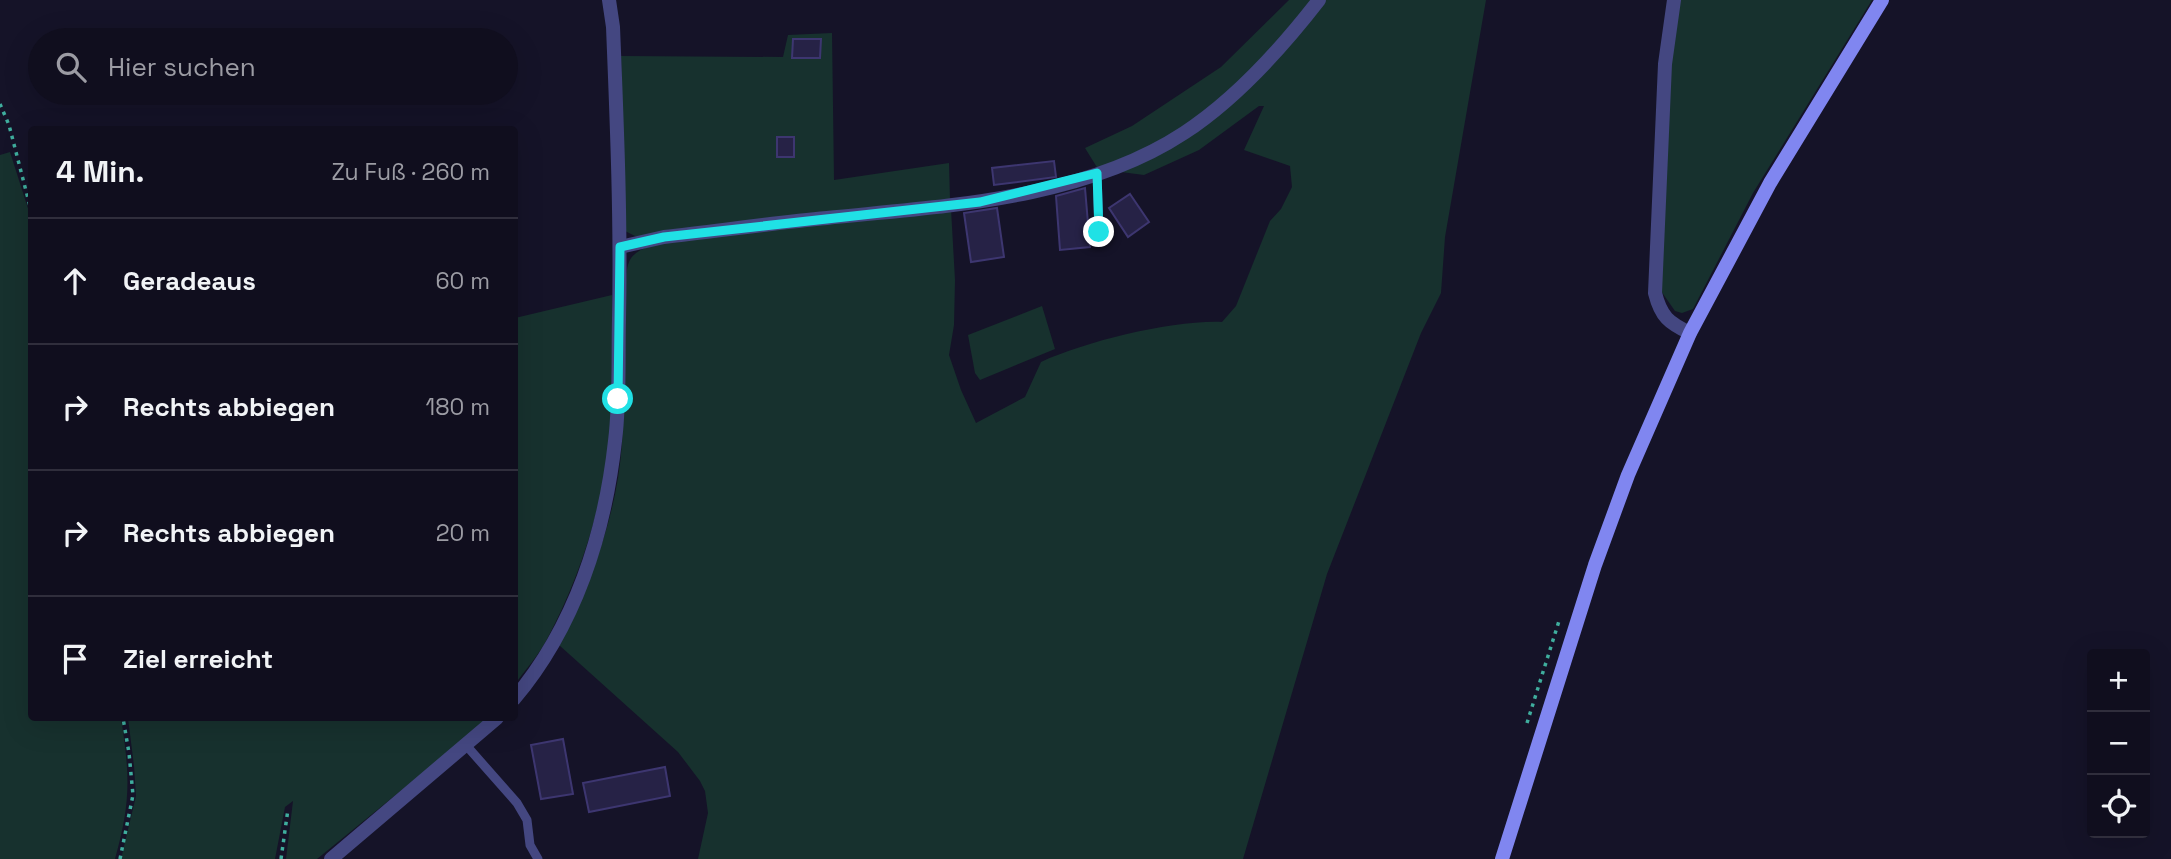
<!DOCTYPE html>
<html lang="de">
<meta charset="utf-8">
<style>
body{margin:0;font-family:"Space Grotesk",sans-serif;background:#191727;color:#f1f3f6}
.controls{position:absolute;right:21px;bottom:21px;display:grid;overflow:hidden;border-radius:7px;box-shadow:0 7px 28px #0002}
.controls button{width:63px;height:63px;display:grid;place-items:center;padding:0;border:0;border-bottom:2px solid #302e3c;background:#100e1e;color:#f1f3f6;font:35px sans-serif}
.stop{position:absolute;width:21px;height:21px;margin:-16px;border:5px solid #20e1e5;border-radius:50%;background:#fff}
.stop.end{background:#20e1e5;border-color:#fff;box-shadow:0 2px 7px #0008}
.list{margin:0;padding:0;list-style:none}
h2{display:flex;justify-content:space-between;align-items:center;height:91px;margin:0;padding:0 28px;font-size:30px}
h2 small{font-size:23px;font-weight:400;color:#9c9ca4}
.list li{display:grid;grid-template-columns:46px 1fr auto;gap:21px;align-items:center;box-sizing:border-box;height:126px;padding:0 28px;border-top:2px solid #302e3c}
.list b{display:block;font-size:26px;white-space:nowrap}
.list em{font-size:23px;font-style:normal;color:#9c9ca4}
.icon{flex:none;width:38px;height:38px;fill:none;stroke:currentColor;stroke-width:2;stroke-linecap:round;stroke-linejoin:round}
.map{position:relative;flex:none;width:2171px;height:859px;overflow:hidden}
.search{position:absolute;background:#100e1e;box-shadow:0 7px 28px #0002;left:28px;top:28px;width:490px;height:77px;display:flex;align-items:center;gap:18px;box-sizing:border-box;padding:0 24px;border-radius:38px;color:#9c9ca4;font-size:26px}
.panel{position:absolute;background:#100e1e;box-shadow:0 7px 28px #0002;left:28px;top:126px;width:490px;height:595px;border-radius:7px}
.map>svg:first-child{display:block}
.green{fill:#17312e}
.building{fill:#262246;stroke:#3d3670;stroke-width:2}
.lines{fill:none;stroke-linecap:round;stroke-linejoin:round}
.path{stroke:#3fae9e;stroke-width:3.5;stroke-dasharray:3.5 5;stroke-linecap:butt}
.lane{stroke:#444781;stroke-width:9}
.street{stroke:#444781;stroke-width:14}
.secondary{stroke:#8086f0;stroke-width:14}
.route{stroke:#20e1e5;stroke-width:9}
</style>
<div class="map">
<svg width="2171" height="859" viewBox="0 0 2171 859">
<rect width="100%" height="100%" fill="#151328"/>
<g class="green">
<path d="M1289,0H1486L1445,237L1441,293L1421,333L1327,574L1243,859H698L708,813L705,791L700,781L678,752L559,645C591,580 617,517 622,443C625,395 623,347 626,299C626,288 625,272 629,262C635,247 657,245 670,241L951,209L955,280L954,325L949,355L961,390L976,423L1025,397L1041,362C1087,341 1173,320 1222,322L1236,306L1270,221L1281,209L1292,187L1290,166L1244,150L1264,106H1259L1199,150L1144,175L1098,169L1085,148L1132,126L1221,67Z"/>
<path d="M1680,0H1872L1753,193L1693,309L1682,313L1675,311L1661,291L1672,42Z"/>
<path d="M832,33L834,180L949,163L950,200L648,236H635L625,231L621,56L783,57L788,35Z"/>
<path d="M10,152L32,221V718H121C130,775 131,802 115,859H0V155Z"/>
<path d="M612,295C612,335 615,377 612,418C606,496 583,572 546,641C538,656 525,670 515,684V318Z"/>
<path d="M1042,306L1055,349L980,380L975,373L968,335Z"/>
<path d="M128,718H487L479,727L317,859H286L293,801L285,807L275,859H121L136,796L134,766Z"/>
</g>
<g class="building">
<path d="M793,39H821L820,58H792Z"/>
<rect x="777" y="137" width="17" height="20"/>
<path d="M1054,161L1056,177L994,185L992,168Z"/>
<path d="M1085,188L1090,247L1060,250L1056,196Z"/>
<path d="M1130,194L1149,222L1128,237L1109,208Z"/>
<path d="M997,208L1004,257L971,262L964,213Z"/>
<path d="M563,739L573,794L541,799L531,745Z"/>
<path d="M665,767L670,796L589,812L583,783Z"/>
</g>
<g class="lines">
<g class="path">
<path d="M0,104L9,125L32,214"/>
<path d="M1527,723L1559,621"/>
<path d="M120,859L133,795L129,753L123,718"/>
<path d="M281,859L288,809"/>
</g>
<g class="lane">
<path d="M1097,173L1099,232"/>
<path d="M465,744L517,803L527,820L530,845L538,859"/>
</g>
<g class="street">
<path d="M1674,0L1665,64L1655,293C1661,317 1669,323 1690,333"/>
<path d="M620,247L664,237C718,231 772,223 827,218C944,206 1082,200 1184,133C1236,99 1281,49 1319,0"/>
<path d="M514,699C575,627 605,533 615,441C620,401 618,359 619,319C621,222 617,125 613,27L609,0"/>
<path d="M331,859L497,718"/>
</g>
<path class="secondary" d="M1502,859L1595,565L1628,475L1690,333L1770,183L1882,0"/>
</g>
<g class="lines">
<path class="route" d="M618,399L620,247L664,237L980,202L1097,173L1099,232"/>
</g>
</svg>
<div class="controls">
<button>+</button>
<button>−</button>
<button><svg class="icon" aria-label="locate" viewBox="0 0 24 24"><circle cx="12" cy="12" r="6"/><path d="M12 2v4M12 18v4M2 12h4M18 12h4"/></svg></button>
</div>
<div class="stop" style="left:618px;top:399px"></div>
<div class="stop end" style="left:1099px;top:232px"></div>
<div class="search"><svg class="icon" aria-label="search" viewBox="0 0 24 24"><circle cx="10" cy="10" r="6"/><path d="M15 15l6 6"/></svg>Hier suchen</div>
<section class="panel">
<h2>4 Min.<small>Zu Fuß · 260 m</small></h2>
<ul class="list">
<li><svg class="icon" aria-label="ahead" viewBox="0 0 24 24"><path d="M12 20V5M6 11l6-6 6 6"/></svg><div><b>Geradeaus</b></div><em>60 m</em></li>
<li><svg class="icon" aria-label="right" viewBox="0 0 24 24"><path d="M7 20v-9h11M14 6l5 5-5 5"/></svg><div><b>Rechts abbiegen</b></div><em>180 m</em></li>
<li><svg class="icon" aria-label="right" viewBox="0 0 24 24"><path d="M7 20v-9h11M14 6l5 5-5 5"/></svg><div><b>Rechts abbiegen</b></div><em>20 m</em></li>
<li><svg class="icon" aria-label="arrive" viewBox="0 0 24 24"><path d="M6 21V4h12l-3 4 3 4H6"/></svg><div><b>Ziel erreicht</b></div></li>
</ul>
</section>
</div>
